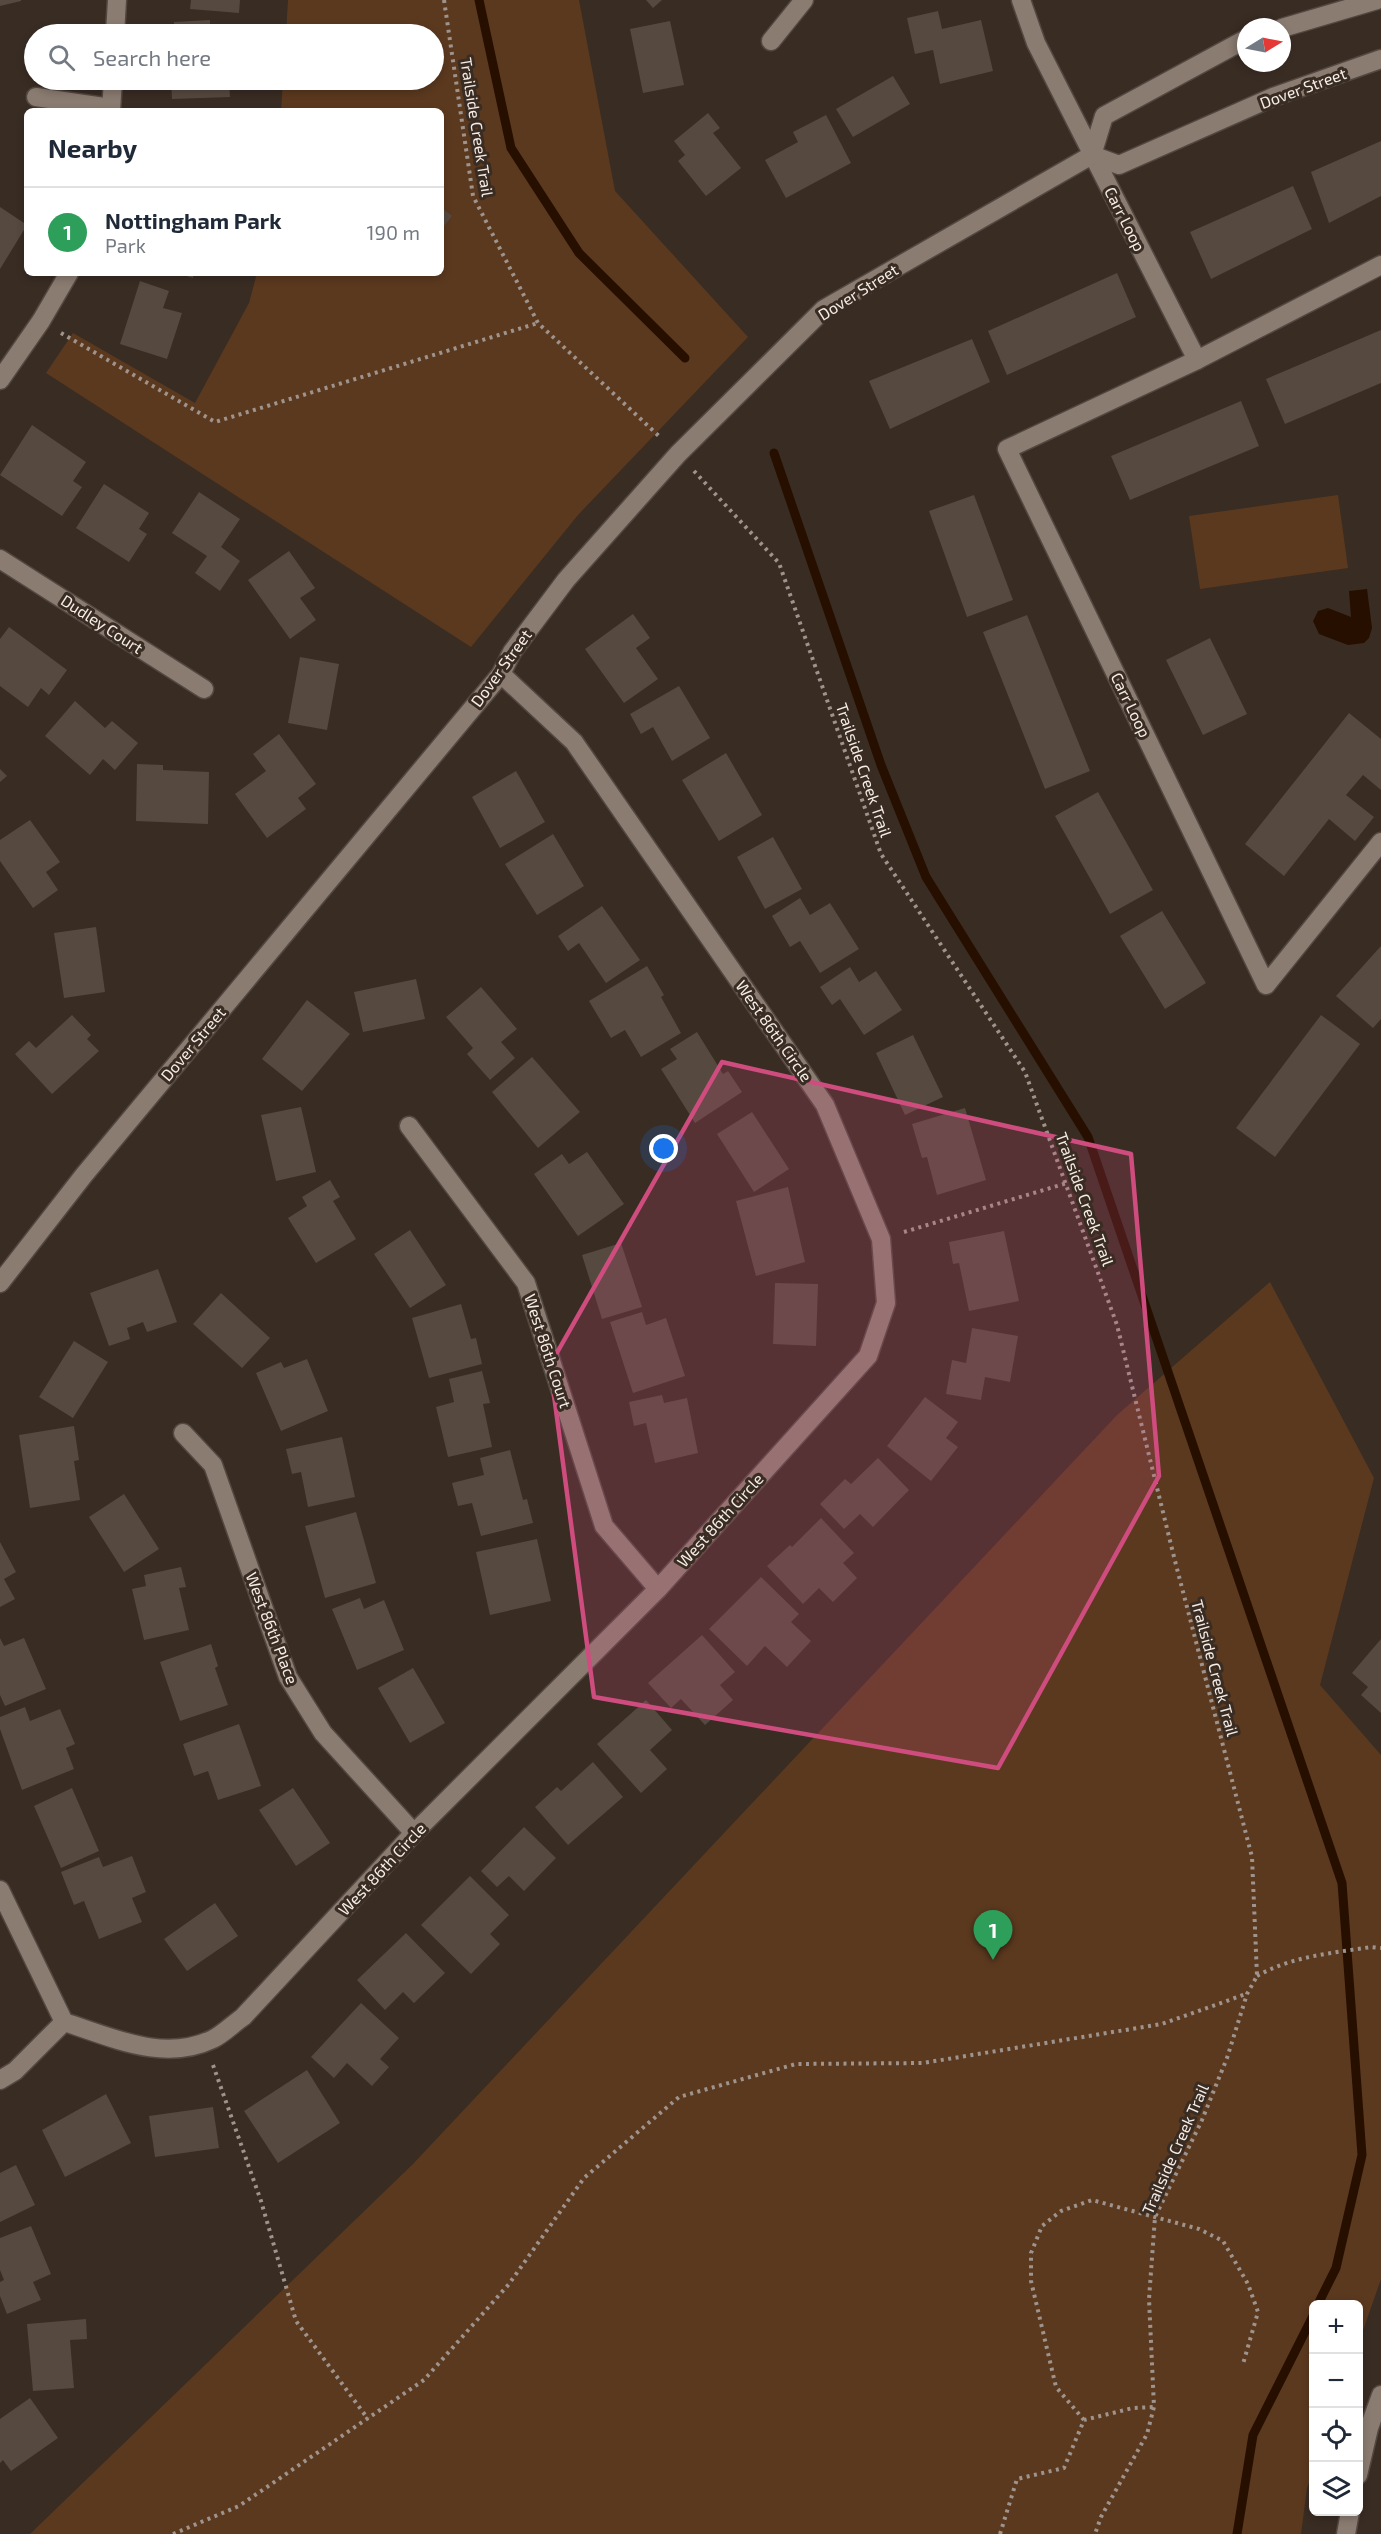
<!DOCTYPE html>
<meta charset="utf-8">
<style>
body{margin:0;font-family:"Exo 2",sans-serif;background:#f2f2f3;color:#1f2937}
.controls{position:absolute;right:18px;bottom:18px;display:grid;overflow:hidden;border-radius:9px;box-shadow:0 3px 9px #0003}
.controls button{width:54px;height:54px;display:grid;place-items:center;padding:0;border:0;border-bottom:2px solid #e0e1e3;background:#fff;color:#1f2937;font:30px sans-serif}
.compass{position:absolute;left:1237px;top:18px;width:54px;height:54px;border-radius:50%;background:#fff;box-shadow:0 3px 9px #0003;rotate:80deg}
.you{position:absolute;left:664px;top:1149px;width:21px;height:21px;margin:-15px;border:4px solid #fff;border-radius:50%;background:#1a73e8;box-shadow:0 0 0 9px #1a73e833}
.badge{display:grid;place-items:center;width:39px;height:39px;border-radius:50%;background:#7c3aed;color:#fff;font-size:20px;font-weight:700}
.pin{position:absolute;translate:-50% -50px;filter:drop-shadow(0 2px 3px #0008)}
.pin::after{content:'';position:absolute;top:32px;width:21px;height:18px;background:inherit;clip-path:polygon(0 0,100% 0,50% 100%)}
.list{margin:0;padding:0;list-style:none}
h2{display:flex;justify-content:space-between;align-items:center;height:78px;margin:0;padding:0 24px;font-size:26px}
h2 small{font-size:20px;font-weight:400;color:#747a83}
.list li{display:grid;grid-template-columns:39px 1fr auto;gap:18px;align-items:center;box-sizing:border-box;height:90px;padding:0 24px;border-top:2px solid #e0e1e3}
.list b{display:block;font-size:22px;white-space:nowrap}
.list p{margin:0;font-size:20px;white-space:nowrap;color:#747a83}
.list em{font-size:20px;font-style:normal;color:#747a83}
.icon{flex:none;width:33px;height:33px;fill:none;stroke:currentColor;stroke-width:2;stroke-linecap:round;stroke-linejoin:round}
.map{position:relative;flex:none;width:1381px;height:2534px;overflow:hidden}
.search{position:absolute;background:#fff;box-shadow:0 3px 9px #0003;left:24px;top:24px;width:420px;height:66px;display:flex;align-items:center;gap:15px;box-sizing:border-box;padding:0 21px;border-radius:33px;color:#747a83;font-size:22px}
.panel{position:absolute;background:#fff;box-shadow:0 3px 9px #0003;left:24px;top:108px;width:420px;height:168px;border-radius:9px}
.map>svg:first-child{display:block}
.green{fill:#5b391f}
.water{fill:#270f00}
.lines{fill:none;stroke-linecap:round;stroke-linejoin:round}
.stream{stroke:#270f00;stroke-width:9}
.building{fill:#56493f}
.minor-casing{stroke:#534841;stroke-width:21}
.path{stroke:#9f948d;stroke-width:4;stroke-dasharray:3 4.5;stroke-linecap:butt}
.minor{stroke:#8b7c71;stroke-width:18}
.marked{fill:#cf4d7e;fill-opacity:0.2;stroke:#cf4d7e;stroke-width:4.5;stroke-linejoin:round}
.labels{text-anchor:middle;stroke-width:6;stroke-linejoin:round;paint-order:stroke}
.street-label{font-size:16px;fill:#f6ede7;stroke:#392c23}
</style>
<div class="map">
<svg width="1381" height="2534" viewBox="0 0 1381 2534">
<rect width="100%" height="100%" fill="#392c23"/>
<g class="green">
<path d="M288,0H579L615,191L748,337L578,515L471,647L46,373L73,333L195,403L249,303L257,273H441V111H281L283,80H434V34H286Z"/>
<path d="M1338,495L1348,568L1200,589L1189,516Z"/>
<path d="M1270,1282L1374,1478L1320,1685L1381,1755V2279L1359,2342L1358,2304H1314V2469L1307,2488L1301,2534H30L413,2164L1117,1415Z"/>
</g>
<path class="water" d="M1367,589L1372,628L1369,638L1364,643L1348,645L1319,634L1313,621L1318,611L1328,608L1351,617L1349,591Z"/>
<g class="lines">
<g class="stream">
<path d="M479,0L511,148L579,253L685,358"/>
<path d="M774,453L881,765L926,877L1088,1137L1342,1883L1362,2155L1336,2268L1318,2304"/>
<path d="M1237,2534L1253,2435L1314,2314"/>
</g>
</g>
<g class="building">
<path d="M0,0H21V1L0,6Z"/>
<path d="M191,0H240L239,13L190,9Z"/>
<path d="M646,0H662L653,8Z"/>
<path d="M938,11L942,29L981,20L993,71L940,84L933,50L915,54L907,18Z"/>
<path d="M210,20V34H175L174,22Z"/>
<path d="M670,21L684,85L643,93L630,29Z"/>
<path d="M893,76L910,104L853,137L836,109Z"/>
<path d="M171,80H229L230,97L172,99Z"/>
<path d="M708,113L720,128L713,133L741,168L706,196L678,161L685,155L674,141Z"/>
<path d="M826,115L851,163L786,198L765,160L798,142L793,132Z"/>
<path d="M1381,141V196L1329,223L1311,172Z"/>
<path d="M1293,186L1312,229L1211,279L1190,232Z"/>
<path d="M0,207L27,225L0,269Z"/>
<path d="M441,207L452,216L441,230Z"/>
<path d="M177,273H194L193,278Z"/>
<path d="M1117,273L1136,317L1007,375L988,331Z"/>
<path d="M140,281L169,291L163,308L182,313L167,359L120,344Z"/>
<path d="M1381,330V383L1285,424L1266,379Z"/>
<path d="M972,339L990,382L890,429L869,381Z"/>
<path d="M1241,401L1259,446L1130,500L1111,456Z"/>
<path d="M32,425L86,462L73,481L82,487L62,516L0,475Z"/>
<path d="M104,484L149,513L139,529L147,534L129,562L76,528Z"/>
<path d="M199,492L240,519L221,547L240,561L220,591L195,573L207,556L172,533Z"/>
<path d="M974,495L1013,600L967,617L929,511Z"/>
<path d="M289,551L315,588L300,598L316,620L290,639L248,580Z"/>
<path d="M633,614L650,638L636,648L658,679L624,703L585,649Z"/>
<path d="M1027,615L1090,771L1045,789L983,632Z"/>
<path d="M9,627L67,670L49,695L41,688L28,707L0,686V639Z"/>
<path d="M1210,638L1247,714L1203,735L1166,660Z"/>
<path d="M300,657L339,664L327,730L288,723Z"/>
<path d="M679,686L710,738L672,761L653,727L641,734L630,714Z"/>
<path d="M75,701L105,728L112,721L138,743L115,770L103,759L90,775L45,736Z"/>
<path d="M1349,713L1381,739V790L1363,775L1346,795L1374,817L1355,841L1329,819L1284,876L1245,844Z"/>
<path d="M279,734L316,784L298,798L306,809L267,838L235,794L266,771L253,754Z"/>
<path d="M726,753L762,815L719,841L682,780Z"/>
<path d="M137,764L163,765V770L209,772L208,824L136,821Z"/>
<path d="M0,769L7,776L0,782Z"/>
<path d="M516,771L545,822L500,848L472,797Z"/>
<path d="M1098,792L1153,890L1110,914L1055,816Z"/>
<path d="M30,820L60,862L46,872L58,890L33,908L0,861V840Z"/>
<path d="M553,834L584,886L537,915L505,864Z"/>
<path d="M773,837L802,889L765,909L737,857Z"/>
<path d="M800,898L810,915L830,903L859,949L820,973L800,941L790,947L772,916Z"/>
<path d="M602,906L640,960L606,983L579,943L568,951L558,936Z"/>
<path d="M1162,911L1206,983L1165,1009L1120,936Z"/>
<path d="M96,927L105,992L64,998L54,933Z"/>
<path d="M1381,946V1019L1373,1028L1336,996Z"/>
<path d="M647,966L664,995L661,997L681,1033L641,1057L625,1030L611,1038L589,1001Z"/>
<path d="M850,967L859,982L876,971L902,1010L864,1035L840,999L832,1005L820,987Z"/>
<path d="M416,979L425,1019L363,1032L354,992Z"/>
<path d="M481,987L517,1029L501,1042L515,1058L490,1080L467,1054L473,1048L446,1017Z"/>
<path d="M307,1000L350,1034L302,1091L262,1059Z"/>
<path d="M72,1015L91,1035L87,1039L99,1051L52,1094L15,1054L29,1041L36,1048Z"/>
<path d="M1321,1015L1360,1044L1275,1157L1236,1128Z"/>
<path d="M697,1032L723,1074L728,1071L742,1092L695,1123L661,1069L677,1059L670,1049Z"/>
<path d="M913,1035L943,1097L905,1115L876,1053Z"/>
<path d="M532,1057L580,1112L538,1148L492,1092Z"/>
<path d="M301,1107L316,1172L276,1181L261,1115Z"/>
<path d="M965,1108L986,1180L937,1195L927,1157L922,1158L912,1124Z"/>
<path d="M752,1112L789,1169L754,1192L717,1134Z"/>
<path d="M587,1152L624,1204L578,1236L534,1174L562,1154L569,1164Z"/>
<path d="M330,1180L340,1197L333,1201L356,1239L316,1263L288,1218L307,1206L302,1197Z"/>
<path d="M788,1187L805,1262L756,1276L736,1201Z"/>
<path d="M410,1230L446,1285L410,1308L374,1254Z"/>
<path d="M1004,1231L1019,1301L969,1311L959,1263L953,1264L949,1242Z"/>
<path d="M621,1243L642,1307L602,1319L582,1255Z"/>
<path d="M158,1269L177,1322L147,1332L143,1322L127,1328L130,1339L109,1346L90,1293Z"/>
<path d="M775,1283L818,1284L816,1346L773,1344Z"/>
<path d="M221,1293L270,1338L242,1368L193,1324Z"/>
<path d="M461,1304L471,1339L476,1338L482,1364L429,1378L412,1318Z"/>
<path d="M642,1312L646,1325L666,1318L685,1376L633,1393L610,1322Z"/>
<path d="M972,1328L1018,1336L1010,1382L985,1377L981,1400L946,1394L952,1360L966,1363Z"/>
<path d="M74,1341L108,1362L73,1418L39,1397Z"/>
<path d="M307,1359L328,1411L281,1431L256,1373L281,1362L284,1368Z"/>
<path d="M482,1371L490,1403L483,1404L492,1447L448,1457L436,1407L454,1402L449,1379Z"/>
<path d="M662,1395L664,1403L687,1398L698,1453L655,1463L646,1423L634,1426L629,1402Z"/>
<path d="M925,1397L958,1422L946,1438L958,1447L931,1481L887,1446Z"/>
<path d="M74,1426L79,1460L74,1461L80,1500L30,1508L19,1435Z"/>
<path d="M342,1437L355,1497L308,1507L301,1472L292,1474L286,1449Z"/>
<path d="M510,1450L523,1500L527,1499L533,1523L481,1536L472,1503L458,1506L452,1483L484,1475L480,1458Z"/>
<path d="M878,1458L909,1490L873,1527L860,1514L844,1529L820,1504L845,1479L851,1484Z"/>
<path d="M124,1494L159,1549L124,1572L89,1517Z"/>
<path d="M356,1512L376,1583L325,1598L305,1526Z"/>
<path d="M821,1518L854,1553L843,1563L857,1578L833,1602L819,1588L803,1604L767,1566L790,1545L792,1547Z"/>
<path d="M537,1539L551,1601L490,1615L476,1552Z"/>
<path d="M0,1542L16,1572L4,1579L15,1599L0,1607Z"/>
<path d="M181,1567L186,1587L179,1588L189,1630L144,1640L132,1589L146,1586L144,1575Z"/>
<path d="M761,1577L799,1614L791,1622L811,1641L787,1667L765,1646L747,1666L709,1629Z"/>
<path d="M360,1598L364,1609L384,1600L404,1650L357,1670L332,1609Z"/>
<path d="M702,1635L735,1672L720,1685L733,1700L705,1725L681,1699L671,1708L648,1683Z"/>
<path d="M0,1638L4,1646L24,1638L46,1689L5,1706L0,1695Z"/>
<path d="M1381,1639V1713L1361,1695L1368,1687L1352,1673Z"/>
<path d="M211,1644L218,1666L215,1668L228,1705L180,1721L160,1662Z"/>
<path d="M413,1668L445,1723L410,1743L378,1688Z"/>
<path d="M646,1700L672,1730L650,1750L667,1769L641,1793L597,1744Z"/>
<path d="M25,1707L30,1721L60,1709L75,1744L66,1748L74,1769L22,1790L0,1729V1717Z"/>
<path d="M239,1724L261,1786L218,1800L208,1771L194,1776L183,1744Z"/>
<path d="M593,1762L623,1797L568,1845L535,1807L557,1787L561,1791Z"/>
<path d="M72,1788L99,1851L61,1868L34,1806Z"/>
<path d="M293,1788L330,1843L296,1866L259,1810Z"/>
<path d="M524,1827L556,1858L524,1891L509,1876L497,1887L481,1871Z"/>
<path d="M132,1856L146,1892L132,1898L142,1922L99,1939L84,1901L74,1905L61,1872L99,1857L103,1867Z"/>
<path d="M470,1876L509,1915L490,1934L500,1944L471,1974L421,1925Z"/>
<path d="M215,1903L238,1936L187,1971L164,1939Z"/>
<path d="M406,1933L445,1973L414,2003L403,1992L385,2010L357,1980Z"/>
<path d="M361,2003L399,2038L380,2059L389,2067L372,2086L347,2063L334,2078L311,2057Z"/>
<path d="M307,2070L340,2123L278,2163L244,2111Z"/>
<path d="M106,2094L131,2143L65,2177L42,2130Z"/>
<path d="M213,2107L219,2148L155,2157L149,2116Z"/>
<path d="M16,2165L35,2205L0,2222V2173Z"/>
<path d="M31,2226L51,2274L33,2282L41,2300L7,2314L0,2296V2282L4,2280L0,2270V2238Z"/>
<path d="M86,2319L87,2339L70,2340L74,2388L33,2391L27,2324Z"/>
<path d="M30,2398L58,2438L11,2471L3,2460L0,2463V2419Z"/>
</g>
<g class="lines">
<g class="minor-casing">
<g id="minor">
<path d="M1021,0L1036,43L1197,360"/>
<path d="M1282,28L1377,0"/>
<path d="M115,34L117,0"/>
<path d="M771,41L804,0"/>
<path d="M36,97L111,108"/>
<path d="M111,111L113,80"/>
<path d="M1092,155L1119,165L1273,97L1381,59"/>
<path d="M1381,265L1197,360L1007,449L1266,985L1381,842"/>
<path d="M0,380L41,321L69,273"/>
<path d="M0,559L204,689"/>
<path d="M409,1126L526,1283L604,1526L658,1589"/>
<path d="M0,1283L84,1175L501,674L512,652L566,580L678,454L824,309L1092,155L1104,116L1246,39"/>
<path d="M183,1433L213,1465L288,1677L323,1733L414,1833"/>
<path d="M0,1890L64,2022C112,2037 163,2063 213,2039C223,2034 233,2024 243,2017L414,1833L658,1589L868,1356L886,1303L881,1239L825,1105L574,742L501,674"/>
<path d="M0,2080L15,2071L64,2022"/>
<path d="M1358,2475L1369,2428L1381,2395"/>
<path d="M1346,2534L1350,2512"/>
</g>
</g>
<g class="path">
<path d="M444,0L473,196L538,323L661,438"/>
<path d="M61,333L215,422L538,323"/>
<path d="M694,471L779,563L881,854L1025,1072L1117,1325L1175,1561L1252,1857L1257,1976L1247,1994L1227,2058L1202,2120L1155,2217L1149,2299L1154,2407L1147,2434L1101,2517L1095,2534"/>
<path d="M904,1232L1067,1183"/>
<path d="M1257,1976C1292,1956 1333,1953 1371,1947L1381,1948"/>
<path d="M213,2065L261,2201L296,2321L368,2419"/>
<path d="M1084,2420L1056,2387L1031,2281V2253L1042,2226L1061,2211L1092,2200L1199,2229L1223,2241L1248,2284L1258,2312L1243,2364"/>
<path d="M173,2534L239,2506L424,2380L509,2284L584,2178L679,2097L796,2064L923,2063L1162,2024L1246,1994"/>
<path d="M1000,2534L1017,2479L1064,2468L1084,2420L1133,2408L1154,2407"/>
</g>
<use href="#minor" class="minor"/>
</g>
<path class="marked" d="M722,1062L1131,1154L1159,1476L998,1768L594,1697L550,1365Z"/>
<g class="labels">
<g class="street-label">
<text transform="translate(1303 88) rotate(-20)" y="6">Dover Street</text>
<text transform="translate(477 127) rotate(81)" y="6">Trailside Creek Trail</text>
<text transform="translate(1125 219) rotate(63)" y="6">Carr Loop</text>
<text transform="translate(858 292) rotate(-32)" y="6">Dover Street</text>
<text transform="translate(102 624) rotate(33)" y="6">Dudley Court</text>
<text transform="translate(501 668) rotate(-54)" y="6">Dover Street</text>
<text transform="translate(1131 705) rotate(64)" y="6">Carr Loop</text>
<text transform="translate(864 770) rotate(71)" y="6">Trailside Creek Trail</text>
<text transform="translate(774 1031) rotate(55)" y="6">West 86th Circle</text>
<text transform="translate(193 1044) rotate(-50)" y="6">Dover Street</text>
<text transform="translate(1085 1199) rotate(70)" y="6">Trailside Creek Trail</text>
<text transform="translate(548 1351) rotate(72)" y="6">West 86th Court</text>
<text transform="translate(720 1520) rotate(-48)" y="6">West 86th Circle</text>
<text transform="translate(272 1628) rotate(69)" y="6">West 86th Place</text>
<text transform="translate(1215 1668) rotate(75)" y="6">Trailside Creek Trail</text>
<text transform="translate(382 1869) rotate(-47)" y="6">West 86th Circle</text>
<text transform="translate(1175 2149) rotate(-66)" y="6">Trailside Creek Trail</text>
</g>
</g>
</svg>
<div class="controls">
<button>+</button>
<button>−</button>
<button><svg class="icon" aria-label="locate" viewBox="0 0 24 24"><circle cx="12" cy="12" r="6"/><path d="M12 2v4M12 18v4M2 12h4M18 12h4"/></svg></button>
<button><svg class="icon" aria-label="layers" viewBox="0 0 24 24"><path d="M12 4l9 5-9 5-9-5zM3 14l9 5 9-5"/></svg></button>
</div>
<svg class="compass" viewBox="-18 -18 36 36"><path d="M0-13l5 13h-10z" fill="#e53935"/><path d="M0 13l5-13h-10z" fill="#747a83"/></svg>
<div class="you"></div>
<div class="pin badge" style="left:993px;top:1960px;background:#2e9e5b">1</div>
<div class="search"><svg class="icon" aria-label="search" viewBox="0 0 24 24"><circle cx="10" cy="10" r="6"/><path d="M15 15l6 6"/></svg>Search here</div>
<section class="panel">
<h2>Nearby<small></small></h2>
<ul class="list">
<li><span class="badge" style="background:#2e9e5b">1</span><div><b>Nottingham Park</b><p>Park</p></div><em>190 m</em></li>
</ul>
</section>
</div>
